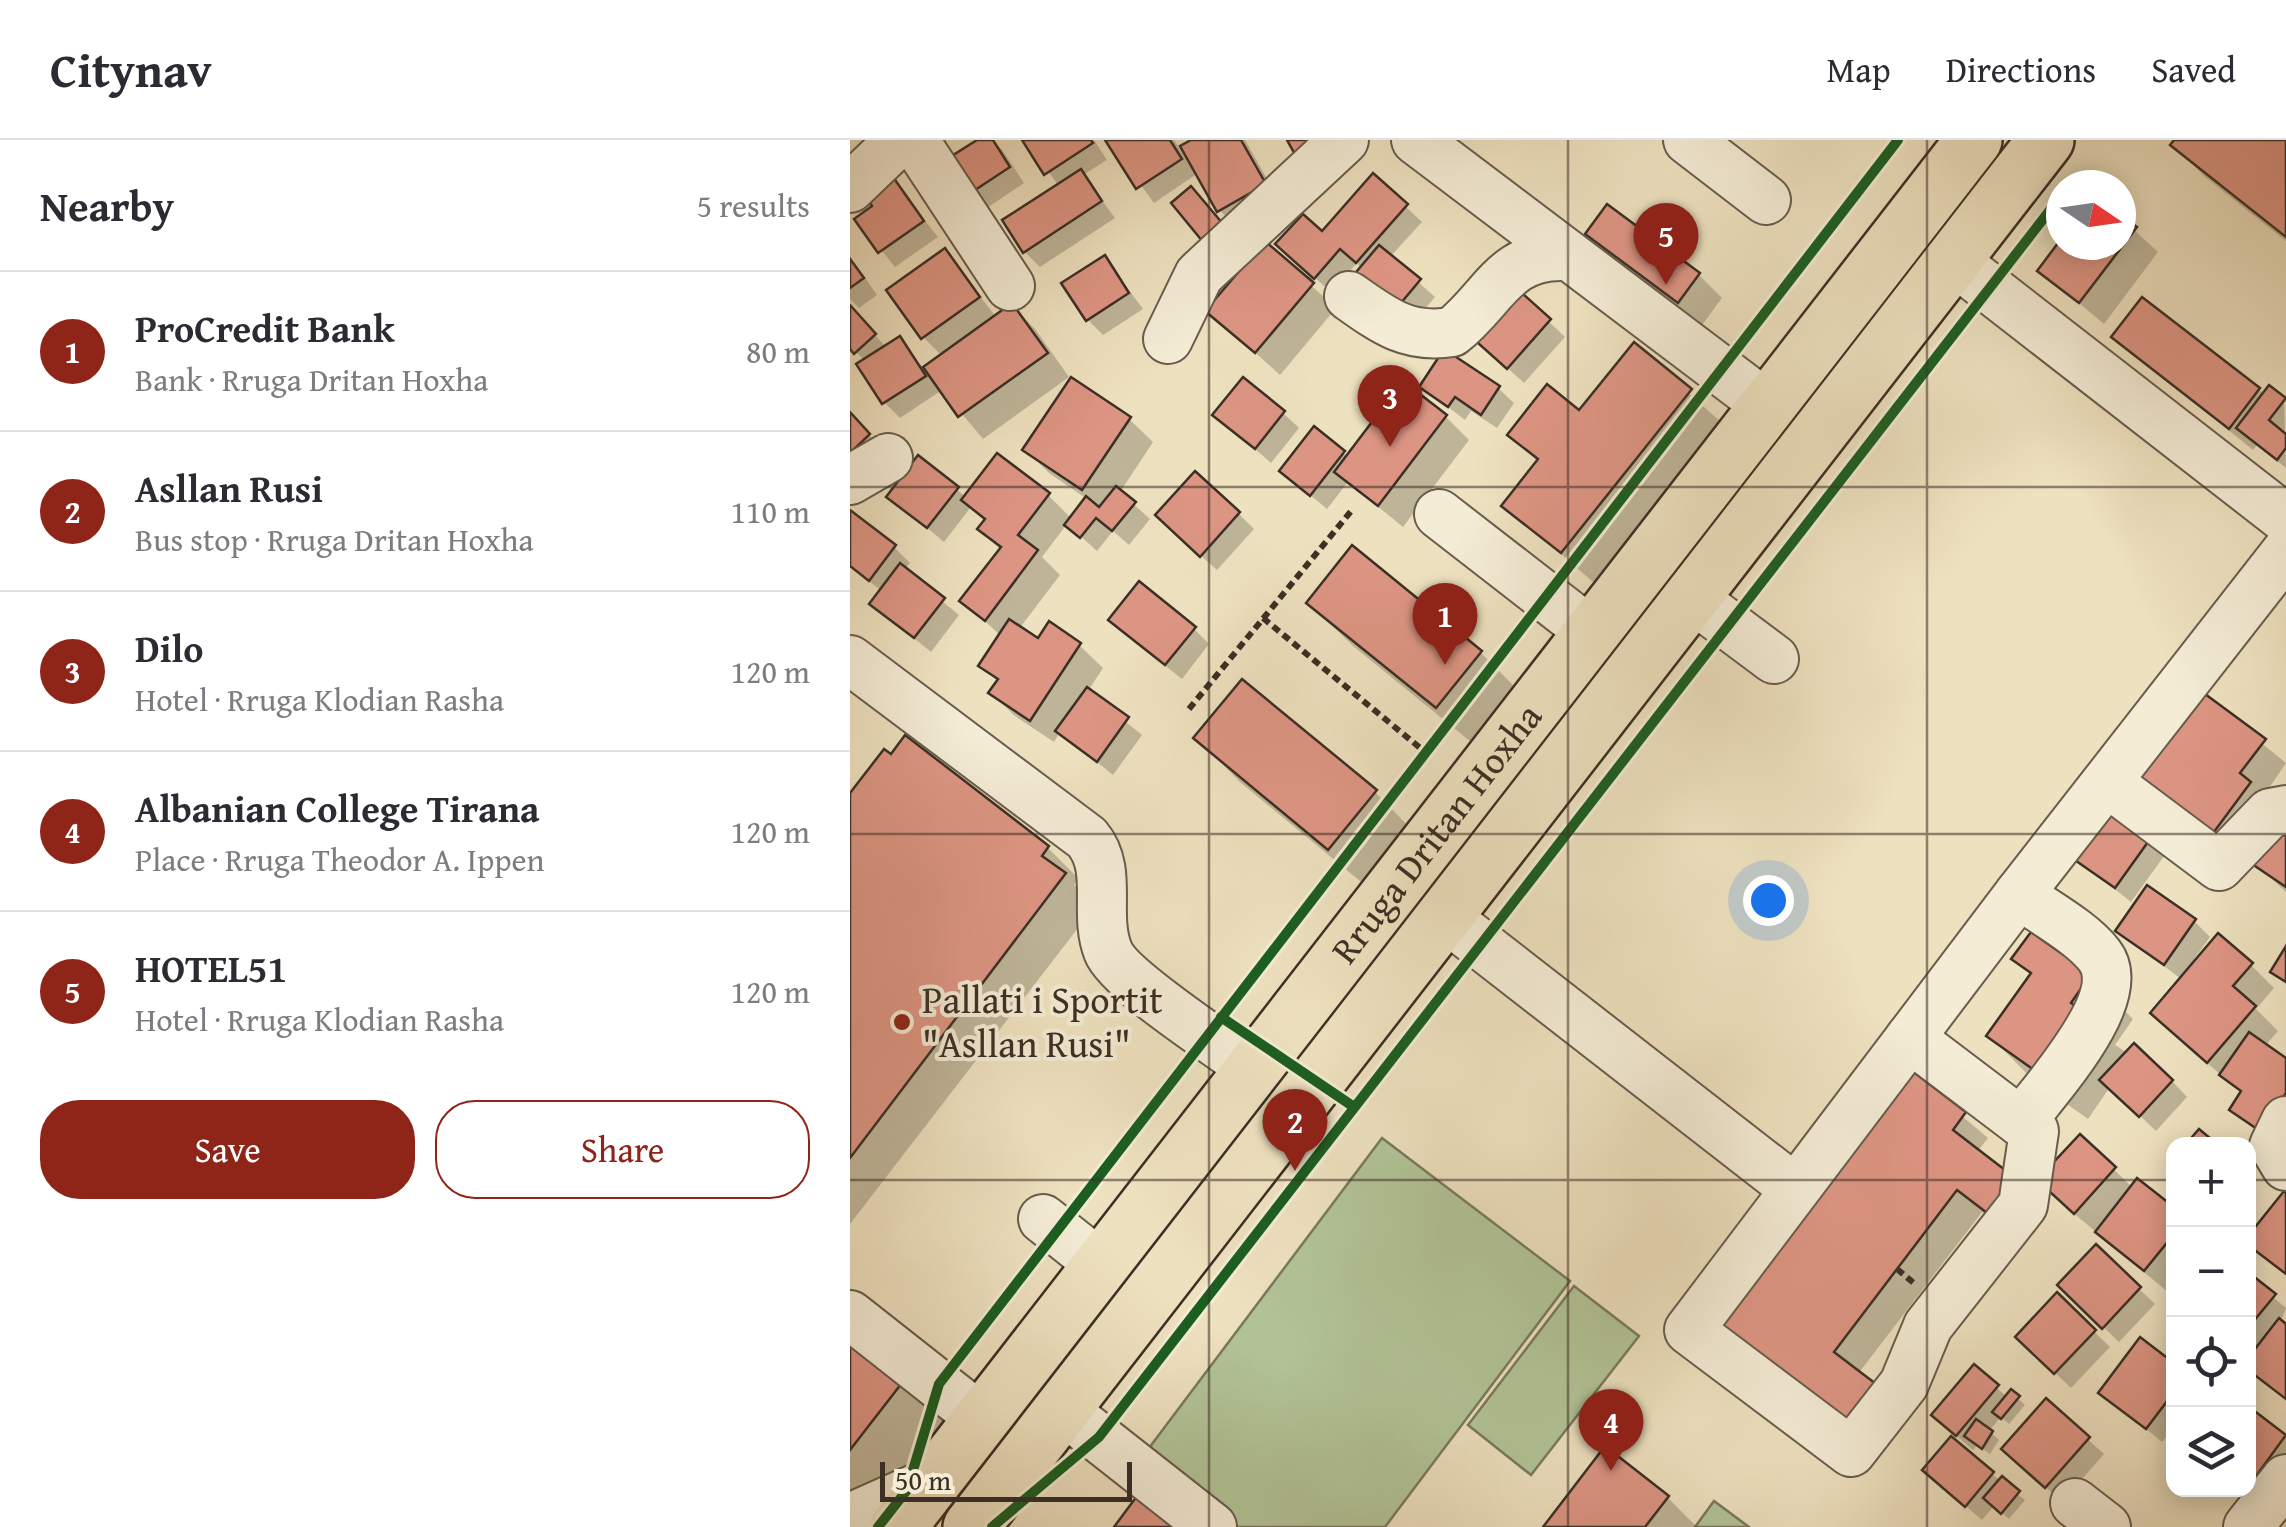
<!DOCTYPE html>
<meta charset="utf-8">
<style>
body{margin:0;font-family:"Gentium Book Plus",serif;background:#f7f7f7;color:#2b2b33}
.controls{position:absolute;right:30px;bottom:30px;display:grid;overflow:hidden;border-radius:20px;box-shadow:0 5px 25px #0003}
.controls button{width:90px;height:90px;display:grid;place-items:center;padding:0;border:0;border-bottom:2px solid #e1e1e2;background:#fff;color:#2b2b33;font:50px sans-serif}
.compass{position:absolute;left:1196px;top:30px;width:90px;height:90px;border-radius:50%;background:#fff;box-shadow:0 5px 25px #0003;rotate:103deg}
.scale{position:absolute;left:30px;bottom:25px;width:252px;box-sizing:border-box;padding-left:10px;border:5px solid #3c2f25;border-top:0;font-size:28px;line-height:35px;white-space:nowrap;color:#3c2f25;-webkit-text-stroke:8px #f4ecd5;paint-order:stroke}
.you{position:absolute;left:918px;top:760px;width:35px;height:35px;margin:-25px;border:8px solid #fff;border-radius:50%;background:#1a73e8;box-shadow:0 0 0 15px #1a73e833}
.badge{display:grid;place-items:center;width:65px;height:65px;border-radius:50%;background:#8f2418;color:#fff;font-size:32px;font-weight:700}
.pin{position:absolute;translate:-50% -82px;filter:drop-shadow(0 2px 5px #0008)}
.pin::after{content:'';position:absolute;top:52px;width:35px;height:30px;background:inherit;clip-path:polygon(0 0,100% 0,50% 100%)}
.list{margin:0;padding:0;list-style:none}
h2{display:flex;justify-content:space-between;align-items:center;height:130px;margin:0;padding:0 40px;font-size:42px}
h2 small{font-size:32px;font-weight:400;color:#7c7c81}
.list li{display:grid;grid-template-columns:65px 1fr auto;gap:30px;align-items:center;box-sizing:border-box;height:160px;padding:0 40px;border-top:2px solid #e1e1e2}
.list b{display:block;font-size:38px;white-space:nowrap}
.list p{margin:0;font-size:32px;white-space:nowrap;color:#7c7c81}
.list em{font-size:32px;font-style:normal;color:#7c7c81}
.actions{display:flex;gap:20px;padding:30px 40px}
.actions a{flex:1;padding:22px 0;border:2px solid #8f2418;border-radius:40px;text-align:center;font-size:35px;color:#8f2418}
.actions .main{background:#8f2418;color:#fff}
.icon{flex:none;width:55px;height:55px;fill:none;stroke:currentColor;stroke-width:2;stroke-linecap:round;stroke-linejoin:round}
.map{position:relative;flex:none;width:1436px;height:1387px;overflow:hidden}
header{display:flex;align-items:center;gap:60px;box-sizing:border-box;height:140px;padding:0 50px;background:#fff;border-bottom:2px solid #e1e1e2}
header strong{font-size:48px}
nav{display:flex;gap:55px;margin-inline-start:auto;font-size:35px}
main{display:flex}
aside{flex:1;background:#fff}
.map>svg:first-child{display:block}
.green{fill:#b2c497;stroke:#777a5e;stroke-width:2.5}
.shadow{fill:#0003}
.building{fill:#dd9583;stroke:#3c2f25;stroke-width:2.5}
.lines{fill:none;stroke-linecap:round;stroke-linejoin:round}
.minor-casing{stroke:#685c4c;stroke-width:52}
.major-casing{stroke:#3c2f25;stroke-width:60}
.path{stroke:#3c2f25;stroke-width:6;stroke-dasharray:8 5;stroke-linecap:butt}
.minor{stroke:#f4ecd5;stroke-width:48}
.major{stroke:#eee1bf;stroke-width:55}
.cycleway-casing{stroke:#f4ecd5;stroke-width:16}
.cycleway{stroke:#1b5e20;stroke-width:10}
.grid{fill:none;stroke:#3c2f25;stroke-width:2.5;stroke-opacity:0.55}
.poi-dot{fill:#8f2418;stroke:#f4ecd5;stroke-width:4}
.labels{text-anchor:middle;stroke-width:8;stroke-linejoin:round;paint-order:stroke}
.street-label{font-size:38px;fill:#3c2f25;stroke:#f4ecd5}
.poi-label{font-size:38px;fill:#3c2f25;stroke:#f4ecd5;text-anchor:start}
</style>
<header>
<strong>Citynav</strong>
<nav><a>Map</a><a>Directions</a><a>Saved</a></nav>
</header>
<main>
<aside>
<h2>Nearby<small>5 results</small></h2>
<ul class="list">
<li><span class="badge">1</span><div><b>ProCredit Bank</b><p>Bank · Rruga Dritan Hoxha</p></div><em>80 m</em></li>
<li><span class="badge">2</span><div><b>Asllan Rusi</b><p>Bus stop · Rruga Dritan Hoxha</p></div><em>110 m</em></li>
<li><span class="badge">3</span><div><b>Dilo</b><p>Hotel · Rruga Klodian Rasha</p></div><em>120 m</em></li>
<li><span class="badge">4</span><div><b>Albanian College Tirana</b><p>Place · Rruga Theodor A. Ippen</p></div><em>120 m</em></li>
<li><span class="badge">5</span><div><b>HOTEL51</b><p>Hotel · Rruga Klodian Rasha</p></div><em>120 m</em></li>
</ul>
<div class="actions"><a class="main">Save</a><a>Share</a></div>
</aside>
<div class="map">
<svg width="1436" height="1387" viewBox="0 0 1436 1387">
<rect width="100%" height="100%" fill="#eee1bf"/>
<filter id="stains"><feTurbulence type="fractalNoise" baseFrequency=".002" numOctaves="4"/><feColorMatrix values="0 0 0 0 .2 0 0 0 0 .09 0 0 0 0 .02 0 0 0 .5 -.17"/></filter>
<radialGradient id="worn" r=".72"><stop offset=".6" stop-color="#630" stop-opacity="0"/><stop offset="1" stop-color="#630" stop-opacity=".3"/></radialGradient>
<g class="green">
<path d="M532,998L720,1141L535,1387H387L293,1316Z"/>
<path d="M724,1146L789,1196L681,1335L618,1285Z"/>
<path d="M864,1361L899,1387H845Z"/>
</g>
<g class="shadow">
<path d="M131,0H142L153,11L174,43L137,68L101,20Z"/>
<path d="M175,0H244L257,20L233,35L265,78L190,127L174,111L209,46Z"/>
<path d="M258,0H324L330,9L341,0H395L429,60L385,85L369,70L348,33L304,63Z"/>
<path d="M1328,0H1436V101L1354,36L1324,5Z"/>
<path d="M524,37L572,82L540,117L585,157L557,190L507,123L481,152L444,119Z"/>
<path d="M43,41L88,97L45,127L7,80L26,67Z"/>
<path d="M757,67L849,135L872,158L852,185L762,118L738,94Z"/>
<path d="M1271,78L1308,112L1254,184L1190,130L1211,103L1271,105Z"/>
<path d="M415,104L486,168L430,235L358,170Z"/>
<path d="M95,111L146,177L162,166L185,189L219,237L133,299L92,250L50,278L34,262L15,221L0,206V168L37,208L49,200L74,229L92,216L73,197Z"/>
<path d="M0,116L27,155L9,168L0,159Z"/>
<path d="M255,118L293,169L253,195L238,180Z"/>
<path d="M664,149L715,197L674,243L638,210Z"/>
<path d="M1264,197L1434,260L1436,328L1407,305L1403,310Z"/>
<path d="M785,206L871,282L743,442L655,365L689,323L660,294L730,274Z"/>
<path d="M572,247L648,248L664,263L647,288L621,271L615,280Z"/>
<path d="M433,273L449,288L421,323L366,275Z"/>
<path d="M0,275L34,311L0,342Z"/>
<path d="M595,276L619,300L553,387L498,342L477,369L432,331L493,313L498,317Z"/>
<path d="M279,279L303,302L270,352L300,379L279,405L263,391L247,411L217,384L192,417L210,435L169,489L188,501L229,505L253,528L238,551L292,595L263,635L210,592L204,602L165,576L141,553L148,542L132,526L151,496L113,461L151,410L130,389L136,382L121,367L94,402L40,356L68,319L116,357L198,355L222,379L237,359L199,333L176,310Z"/>
<path d="M388,373L404,389L367,430L323,391Z"/>
<path d="M0,374L44,407L60,423L54,430L109,475L81,512L22,464L32,451L0,427Z"/>
<path d="M502,409L631,513L674,556L631,610L503,506L459,463Z"/>
<path d="M344,489L359,504L332,539L277,495Z"/>
<path d="M1352,555L1436,623L1413,657L1382,722L1343,693Z"/>
<path d="M56,598L198,708L229,739L224,745L245,766L0,1084V657Z"/>
<path d="M347,598L525,652L568,696L522,751L390,642Z"/>
<path d="M1257,666L1317,712L1281,762L1223,716Z"/>
<path d="M1436,687V752L1405,723Z"/>
<path d="M1344,781L1360,797L1344,819L1401,825L1424,848L1406,869L1428,891L1415,906L1436,921V990L1426,1005L1382,970L1393,954L1326,896L1331,839L1268,791Z"/>
<path d="M1165,819L1240,836L1283,879L1265,905L1322,941L1337,957L1306,991L1260,947L1238,979L1183,940L1140,896L1182,836Z"/>
<path d="M1062,934L1138,998L1127,1012L1166,1098L1132,1072L1008,1234L888,1203Z"/>
<path d="M1230,997L1283,1048L1324,1070V1147L1319,1153L1221,1071Z"/>
<path d="M1398,1035L1405,1042L1398,1050Z"/>
<path d="M1246,1108L1305,1164L1269,1202L1210,1145Z"/>
<path d="M1398,1136L1436,1168L1430,1183L1436,1187V1260L1398,1228Z"/>
<path d="M1207,1156L1260,1207L1221,1248L1168,1197Z"/>
<path d="M0,1200L53,1241L119,1307L0,1387Z"/>
<path d="M1324,1226V1287L1312,1302L1251,1252Z"/>
<path d="M1124,1228L1157,1257L1161,1252L1175,1265L1159,1284L1151,1277L1139,1291L1149,1300L1140,1314L1127,1305L1123,1310L1100,1290Z"/>
<path d="M1196,1262L1254,1314L1212,1362L1170,1324Z"/>
<path d="M1398,1270L1436,1298V1333L1411,1366L1389,1350H1398Z"/>
<path d="M1142,1334L1175,1360L1159,1379L1144,1366L1132,1380L1091,1345Z"/>
<path d="M818,1358L847,1387H696Z"/>
</g>
<g class="building">
<path d="M127,0H143L160,27L119,54L97,19Z"/>
<path d="M172,0H241L243,3L194,35Z"/>
<path d="M255,0H320L332,19L286,49Z"/>
<path d="M341,0H391L416,44L367,72L330,6Z"/>
<path d="M437,0H478L447,18Z"/>
<path d="M1324,0H1436V97L1320,5Z"/>
<path d="M231,29L252,61L173,113L152,80Z"/>
<path d="M523,33L558,64L506,123L490,109L464,139L425,104L453,74L472,91Z"/>
<path d="M43,37L74,81L28,113L4,79L22,66L16,57Z"/>
<path d="M341,46L379,91L358,108L321,63Z"/>
<path d="M757,64L850,133L828,163L735,94Z"/>
<path d="M1271,75L1287,87L1229,163L1187,131L1211,99V105H1271Z"/>
<path d="M415,101L464,143L405,213L355,171Z"/>
<path d="M529,105L571,139L540,176L496,144Z"/>
<path d="M95,108L130,157L71,199L36,150Z"/>
<path d="M255,115L279,153L236,181L211,143Z"/>
<path d="M0,119L14,138L0,148Z"/>
<path d="M663,145L701,179L657,229L619,195Z"/>
<path d="M1292,157L1410,248L1379,289L1261,197Z"/>
<path d="M162,163L198,213L108,277L73,227Z"/>
<path d="M0,165L26,194L4,214L0,209Z"/>
<path d="M50,196L76,236L32,264L6,224Z"/>
<path d="M784,202L842,249L711,413L651,366L688,319L657,295L697,244L729,270Z"/>
<path d="M594,209L650,246L631,275L605,257L598,267L569,247Z"/>
<path d="M221,237L281,277L232,350L172,310Z"/>
<path d="M393,237L435,271L405,309L362,275Z"/>
<path d="M553,241L597,275L528,366L484,332Z"/>
<path d="M1419,245L1436,258L1419,280L1436,294V308L1427,320L1386,288Z"/>
<path d="M0,272L20,294L0,313Z"/>
<path d="M464,286L495,311L460,356L429,331Z"/>
<path d="M147,313L200,353L168,395L188,410L135,481L109,461L151,407L127,389L135,379L111,360Z"/>
<path d="M68,315L109,347L77,388L36,357Z"/>
<path d="M345,331L390,372L350,417L305,375Z"/>
<path d="M266,346L286,362L262,391L246,378L230,398L214,385L236,356L249,367Z"/>
<path d="M0,370L46,405L19,441L0,426Z"/>
<path d="M502,405L632,511L586,568L456,463Z"/>
<path d="M50,423L95,458L64,498L19,464Z"/>
<path d="M289,441L346,487L315,525L258,480Z"/>
<path d="M159,479L188,498L199,481L231,503L180,581L138,553L148,539L128,526Z"/>
<path d="M392,539L527,650L478,710L343,598Z"/>
<path d="M237,547L279,577L247,622L205,591Z"/>
<path d="M1351,551L1416,599L1390,633L1401,642L1358,700L1288,637Z"/>
<path d="M55,595L199,706L192,716L216,733L0,1018V653L34,609L41,614Z"/>
<path d="M1257,663L1303,695L1265,748L1219,716Z"/>
<path d="M1436,684V747L1402,724Z"/>
<path d="M1297,745L1346,779L1314,825L1265,791Z"/>
<path d="M1181,792L1241,834L1221,863L1238,874L1194,937L1136,896L1181,833L1161,819Z"/>
<path d="M1368,793L1403,823L1383,846L1406,866L1357,923L1300,873Z"/>
<path d="M1436,806V842L1420,832Z"/>
<path d="M1399,892L1436,918V953L1410,991L1379,970L1391,951L1369,935Z"/>
<path d="M1284,903L1323,940L1289,977L1249,940Z"/>
<path d="M1061,930L1116,972L1103,990L1168,1040L1141,1076L1107,1050L984,1212L1030,1247L1000,1287L861,1180Z"/>
<path d="M1349,989L1367,1004H1336Z"/>
<path d="M1230,994L1266,1027L1224,1074L1187,1040Z"/>
<path d="M1287,1038L1324,1067V1094L1294,1131L1245,1092Z"/>
<path d="M1434,1051L1436,1053V1134L1398,1105V1096Z"/>
<path d="M1246,1104L1291,1147L1252,1189L1207,1145Z"/>
<path d="M1398,1132L1426,1154L1398,1188Z"/>
<path d="M1207,1152L1246,1190L1204,1234L1165,1197Z"/>
<path d="M1429,1178L1436,1184V1259L1398,1230V1218Z"/>
<path d="M0,1197L55,1239L0,1310Z"/>
<path d="M1290,1197L1324,1223V1252L1296,1289L1248,1253Z"/>
<path d="M1124,1224L1149,1245L1106,1296L1081,1275Z"/>
<path d="M1161,1249L1170,1256L1151,1279L1142,1272Z"/>
<path d="M1196,1258L1240,1297L1195,1348L1151,1309Z"/>
<path d="M1398,1266L1436,1295L1398,1347Z"/>
<path d="M1126,1279L1143,1291L1132,1309L1114,1296Z"/>
<path d="M1101,1296L1144,1332L1115,1367L1072,1330Z"/>
<path d="M755,1306L819,1356L795,1387H693Z"/>
<path d="M1152,1336L1170,1351L1151,1374L1133,1358Z"/>
<path d="M290,1352L335,1387H264Z"/>
</g>
<g class="lines">
<g class="minor-casing">
<g id="minor">
<path d="M64,0L160,146"/>
<path d="M566,0L918,266"/>
<path d="M838,0L916,60"/>
<path d="M0,48L50,0"/>
<path d="M1103,120L1436,379"/>
<path d="M499,156C534,181 558,199 602,192C644,159 654,114 714,116"/>
<path d="M318,199L349,135L494,0"/>
<path d="M0,340L38,318"/>
<path d="M589,374L741,492"/>
<path d="M841,457L924,519"/>
<path d="M0,520L237,698C264,730 243,773 258,811C269,840 373,906 403,929"/>
<path d="M1257,642L1369,726L1420,673L1436,670"/>
<path d="M594,776L945,1049"/>
<path d="M1060,898L1171,982C1196,948 1282,857 1249,815C1230,791 1193,772 1169,754"/>
<path d="M1436,981L1424,1006L1436,1026"/>
<path d="M1171,982L1184,991L1173,1065L1078,1186L1054,1244L1001,1312L839,1190L1169,754L1436,412"/>
<path d="M193,1079L251,1125"/>
<path d="M0,1175L132,1279"/>
<path d="M212,1269L362,1387"/>
<path d="M1225,1363L1256,1387"/>
<path d="M0,1378L83,1341"/>
<path d="M1398,1387L1436,1339"/>
</g>
</g>
<g class="major-casing">
<g id="major">
<path id="s1" d="M48,1387L1124,0"/>
<path d="M121,1387L1196,0"/>
</g>
</g>
<g class="path">
<path d="M413,478L575,612"/>
<path d="M339,569L502,370"/>
<path d="M1047,1129L1065,1144"/>
</g>
<use href="#minor" class="minor"/>
<use href="#major" class="major"/>
<g class="cycleway-casing">
<g id="cycleway">
<path d="M371,877L504,967"/>
<path d="M28,1387L57,1350L89,1244L1048,0"/>
<path d="M142,1387L249,1297L1211,56"/>
</g>
</g>
<use href="#cycleway" class="cycleway"/>
</g>
<path class="grid" d="M359,0V1387M718,0V1387M1077,0V1387M0,347H1436M0,694H1436M0,1040H1324M1398,1040H1436"/>
<circle class="poi-dot" cx="52" cy="882" r="10"/>
<g class="labels">
<g class="street-label">
<text dy="13" stroke="none"><textPath href="#s1" startOffset="878">Rruga Dritan Hoxha</textPath></text>
</g>
<g class="poi-label">
<text x="72" y="873">Pallati i Sportit<tspan x="72" dy="44">"Asllan Rusi"</tspan></text>
</g>
</g>
<rect width="100%" height="100%" filter="url(#stains)"/>
<rect width="100%" height="100%" fill="url(#worn)"/>
</svg>
<div class="controls">
<button>+</button>
<button>−</button>
<button><svg class="icon" aria-label="locate" viewBox="0 0 24 24"><circle cx="12" cy="12" r="6"/><path d="M12 2v4M12 18v4M2 12h4M18 12h4"/></svg></button>
<button><svg class="icon" aria-label="layers" viewBox="0 0 24 24"><path d="M12 4l9 5-9 5-9-5zM3 14l9 5 9-5"/></svg></button>
</div>
<svg class="compass" viewBox="-18 -18 36 36"><path d="M0-13l5 13h-10z" fill="#e53935"/><path d="M0 13l5-13h-10z" fill="#7c7c81"/></svg>
<div class="scale">50 m</div>
<div class="you"></div>
<div class="pin badge" style="left:595px;top:525px">1</div>
<div class="pin badge" style="left:445px;top:1031px">2</div>
<div class="pin badge" style="left:540px;top:307px">3</div>
<div class="pin badge" style="left:761px;top:1331px">4</div>
<div class="pin badge" style="left:816px;top:145px">5</div>
</div>
</main>
